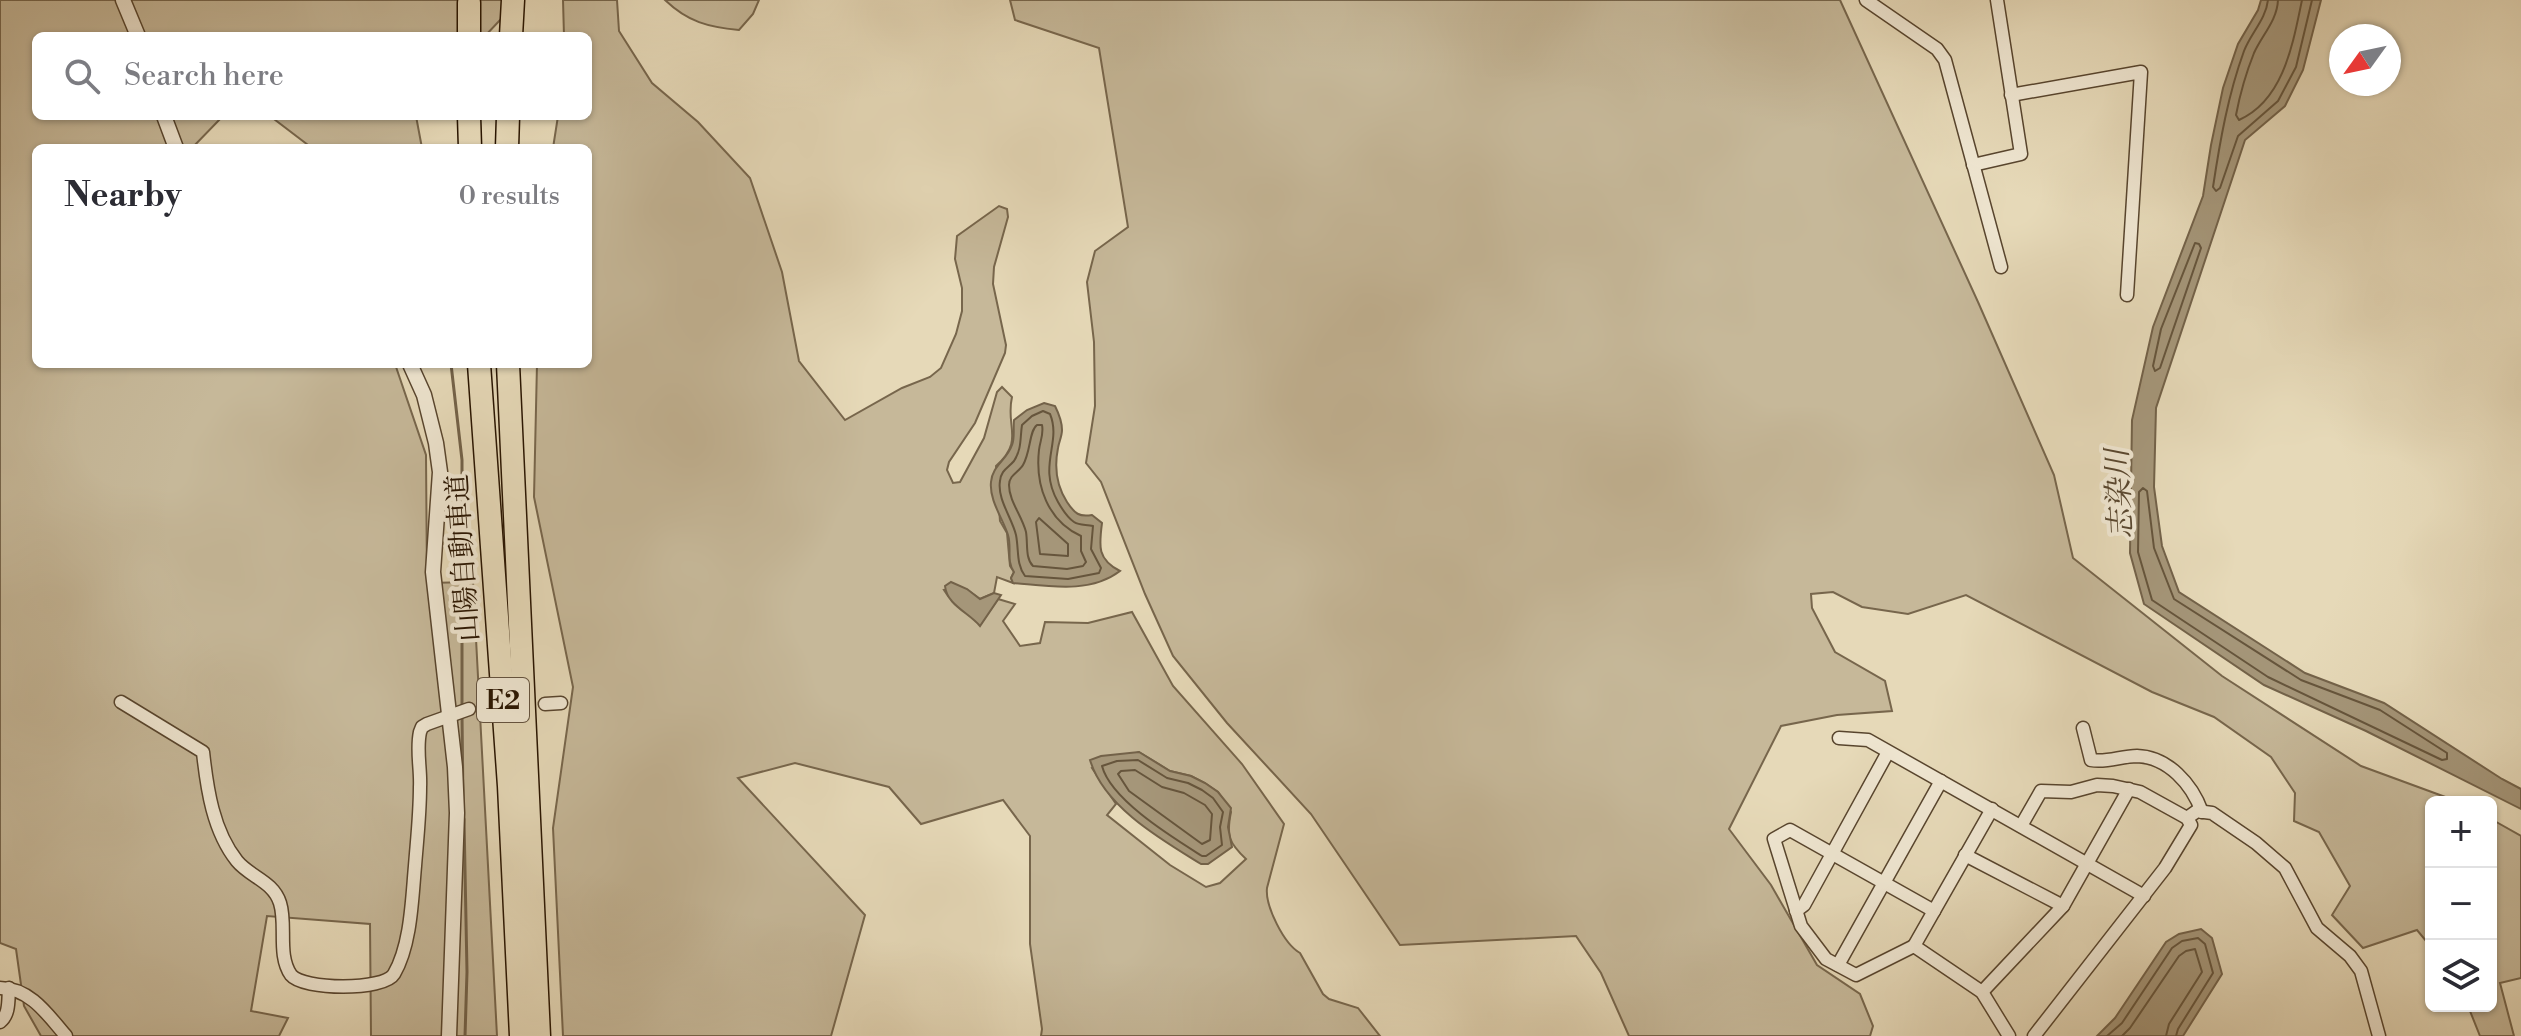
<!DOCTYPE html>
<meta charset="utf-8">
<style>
body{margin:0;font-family:"Libre Bodoni","Noto Serif JP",serif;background:#f2f2f3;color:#2b2b33}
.controls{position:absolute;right:24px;bottom:24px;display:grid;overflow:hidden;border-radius:12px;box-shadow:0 2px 6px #0004}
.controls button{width:72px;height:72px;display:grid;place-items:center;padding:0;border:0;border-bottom:2px solid #e1e1e2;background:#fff;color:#2b2b33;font:40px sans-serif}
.compass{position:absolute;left:2329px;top:24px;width:72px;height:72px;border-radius:50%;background:#fff;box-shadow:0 2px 6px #0004;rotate:237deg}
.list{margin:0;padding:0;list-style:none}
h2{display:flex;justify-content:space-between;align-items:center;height:104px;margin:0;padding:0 32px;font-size:34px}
h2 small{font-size:26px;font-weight:400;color:#7c7c81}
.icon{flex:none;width:44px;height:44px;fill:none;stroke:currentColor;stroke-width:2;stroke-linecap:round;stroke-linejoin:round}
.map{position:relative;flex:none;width:2521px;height:1036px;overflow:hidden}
.search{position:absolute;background:#fff;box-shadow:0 2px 6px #0004;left:32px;top:32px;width:560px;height:88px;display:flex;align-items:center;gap:20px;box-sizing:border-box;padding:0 28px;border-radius:12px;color:#7c7c81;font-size:30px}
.panel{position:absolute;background:#fff;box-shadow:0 2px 6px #0004;left:32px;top:144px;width:560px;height:224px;border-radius:12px}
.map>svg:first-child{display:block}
.green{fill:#c6b899;stroke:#77664c;stroke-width:2;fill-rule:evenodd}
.water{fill:#a59679;stroke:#736249;stroke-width:2}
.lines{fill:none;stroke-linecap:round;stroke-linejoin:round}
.shore{stroke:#66553c;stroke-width:2}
.stream{stroke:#736249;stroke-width:3}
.minor-tunnel{stroke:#c0b293;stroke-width:12;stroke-dasharray:12 6;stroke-linecap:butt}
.minor-casing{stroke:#58452e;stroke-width:15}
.tertiary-casing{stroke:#58452e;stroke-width:17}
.motorway-casing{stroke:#281400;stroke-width:25}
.minor{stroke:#efe6d1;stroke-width:12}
.tertiary{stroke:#efe6d1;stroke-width:14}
.motorway{stroke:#e6d9b8;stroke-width:22}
.labels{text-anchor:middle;stroke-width:8;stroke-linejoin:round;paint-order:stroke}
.shield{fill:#efe6d1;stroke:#64533f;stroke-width:2}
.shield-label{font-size:26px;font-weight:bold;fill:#281400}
.street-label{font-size:28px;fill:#281400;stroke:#efe6d1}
.water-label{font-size:30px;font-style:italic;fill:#5a4830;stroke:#efe6d1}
</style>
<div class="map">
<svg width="2521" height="1036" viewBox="0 0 2521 1036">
<rect width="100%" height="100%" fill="#e6d9b8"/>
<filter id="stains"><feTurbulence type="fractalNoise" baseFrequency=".0025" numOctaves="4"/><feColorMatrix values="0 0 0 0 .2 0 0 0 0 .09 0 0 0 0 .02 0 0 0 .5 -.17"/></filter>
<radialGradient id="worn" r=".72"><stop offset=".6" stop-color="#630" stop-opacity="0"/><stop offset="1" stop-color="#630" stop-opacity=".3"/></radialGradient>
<g class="green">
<path d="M0,0H519L485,36H36V116H223L192,148H36V364H395L426,455L427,583L473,582L497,1036H371L370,924L267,916L251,1011L288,1018L279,1036H41L24,1006L16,949L0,943Z"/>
<path d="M563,0H617L619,31L652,83L698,122L750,178L782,272L799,361L845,420L902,388L930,377L941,368L956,334L962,311V288L955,259L957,236L999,206L1007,209L1008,217L994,267L993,284L1006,345L1005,353L975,423L949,462L947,470L953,483L960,482L984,438L997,392L1002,387L1012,397C1005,427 1025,440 996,466L1000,521L1007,533L1010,566L1014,572L1011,578L1013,583L997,577L994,593L980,599L966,589L944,590C953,606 968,612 980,625L998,599L1015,604L1003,621L1020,646L1040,643L1045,622L1088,623L1132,612L1173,686L1242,764L1284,824L1267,888C1265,906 1284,944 1300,953L1323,994L1329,999L1358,1008L1380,1036H1041L1042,1029L1030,944V836L1003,800L921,824L889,787L795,763L738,778L865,915L831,1036H563L553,828L573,687L534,497L537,364H588V148H553L558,116H588V36H564ZM1139,752L1170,771L1191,776L1205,783L1218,792L1231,812C1226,836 1229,843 1246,859L1220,883L1206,887L1170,865L1107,815L1116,804L1092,768Z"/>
<path d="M665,0H759L753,14L739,30C708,27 688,22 665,0Z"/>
<path d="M1010,0H1840L1978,302L2054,475L2073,558L2222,676L2361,766L2459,802H2431V947L2417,930L2363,948L2332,915L2350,886L2319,832L2294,821L2295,793L2271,757L2214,717L2152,692L1966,595L1908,614L1862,607L1833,592L1811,594L1812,608L1835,652L1885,681L1892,711L1837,715L1781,726L1729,829L1771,885L1817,965L1860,994L1873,1026L1870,1036H1629L1601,973L1576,936L1400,945L1311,814L1227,723L1173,656L1145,594L1101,482L1086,463L1095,406L1094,342L1087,282L1095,251L1128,227L1099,48L1015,20Z"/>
<path d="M270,116H416L422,148H312Z"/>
<path d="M2491,819L2521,836V978L2500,983L2514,1036H2480L2468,1006H2491Z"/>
</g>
<g class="water">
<path d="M2261,0H2321L2303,70L2285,106L2245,140L2156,408L2154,487L2162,546L2179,592L2305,673L2384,703L2502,779L2521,789V809L2366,731L2264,685L2144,604L2130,553L2132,420L2153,327L2203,196L2211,145L2223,88L2238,44L2258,10Z"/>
<path d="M1044,403L1055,406C1059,414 1062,421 1062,430C1062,436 1059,442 1058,448C1054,468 1056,485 1067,502C1075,514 1079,517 1092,515L1102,523C1099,546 1097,559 1120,571C1090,594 1049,586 1013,583L1011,578L1014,572C1006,561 1012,548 1008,535C1003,519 989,500 991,482C992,466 1007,460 1012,445C1015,438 1013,429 1014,420L1027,410Z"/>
<path d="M951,582L967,589L980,599L994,593L1001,595L980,626C968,612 947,605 945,586Z"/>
<path d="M1139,752L1170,771L1191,776L1205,783L1218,792L1231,808L1228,827L1232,847L1208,864H1201C1162,840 1104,807 1090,760L1101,756Z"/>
<path d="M2201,929L2212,938L2222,974L2183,1036H2097L2115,1018L2166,942L2179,934Z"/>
</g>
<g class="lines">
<g class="shore">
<path d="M2268,0C2266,19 2251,33 2244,51C2228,95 2220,141 2213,187L2216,191L2220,188L2238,136L2278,101L2296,67L2312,0"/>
<path d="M2278,0C2277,21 2262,35 2254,53C2246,73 2240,94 2236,115L2239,120C2284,100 2293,43 2302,0"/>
<path d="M2195,243L2199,244L2201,248L2160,368L2155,371L2153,366L2161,329Z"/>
<path d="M1043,411L1050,414C1062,443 1037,465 1058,502C1062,509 1068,518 1074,522C1080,526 1087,524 1093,526L1091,549L1101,568L1099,573L1068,579L1025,576C1016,564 1019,550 1016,535C1012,518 997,499 1000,481C1001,470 1008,468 1014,461C1022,449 1020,437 1022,425L1032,416Z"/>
<path d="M1037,425H1042C1044,434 1040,441 1039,450C1035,486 1048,521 1081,536V551L1086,562L1083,566L1067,569L1033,566C1025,558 1028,544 1026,532C1022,516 1009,501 1009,485C1009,475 1019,472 1023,465C1031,451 1029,431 1037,425Z"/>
<path d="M2143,488L2147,491L2154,548L2174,599L2301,680L2380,710L2447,753V759L2442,760L2268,677L2152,600L2138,552L2139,492Z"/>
<path d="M1039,518L1068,544V556L1040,554L1036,522Z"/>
<path d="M1138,760L1167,778L1188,783L1202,790L1213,798L1223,812L1220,827L1222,845L1206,856H1202C1172,837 1111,800 1102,766L1117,761Z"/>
<path d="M1135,770L1162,787L1184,793L1205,805L1212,814L1210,840L1202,844L1129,791L1118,774L1121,771Z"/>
<path d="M2107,1036L2122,1023L2172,948L2182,941L2198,938L2205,944L2213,973L2178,1029L2176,1036"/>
<path d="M2122,1036L2130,1028L2179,956L2186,951L2195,949L2202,972L2169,1024L2166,1036"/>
</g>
<g class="stream">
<path d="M451,364L462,460V708"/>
<path d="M462,715L463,804"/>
<path d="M464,819L467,972L465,1036"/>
</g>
<path class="minor-tunnel" d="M469,709L545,704"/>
<g class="minor-casing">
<g id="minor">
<path d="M1866,0L1937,49L1945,60L2001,267"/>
<path d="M2011,95L2141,72L2127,295"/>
<path d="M1973,165L2021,154L1997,0"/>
<path d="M121,702L203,752C207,789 213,831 237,861C250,877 273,881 280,903C287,925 277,955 291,975C303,990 384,991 394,974C411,945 412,899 415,866C417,840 420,814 420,787C421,769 416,750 420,732L422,727L427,724L469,709"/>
<path d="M545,704L561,703"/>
<path d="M2083,728L2091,760C2107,763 2121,756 2137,756C2168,757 2192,784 2202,812"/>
<path d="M1839,738L1868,740L2144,896"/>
<path d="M2187,818L2197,811L2212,813L2256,843L2285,868L2317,928L2350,956L2361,971L2379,1036"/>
<path d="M2021,826L2041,791L2071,792L2097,785L2113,786L2140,792L2187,818L2191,825L2165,868L2034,1036"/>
<path d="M1965,855L2063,906"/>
<path d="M1796,911L1804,905L1888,752"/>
<path d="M1934,911L1790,830L1774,839L1801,926L1826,959L1856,975L1914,946L1982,992L2009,1036"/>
<path d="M1914,946L1992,809"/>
<path d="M1838,965L1941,781"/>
<path d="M0,988C30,988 48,1015 66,1036"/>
<path d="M1982,992L2063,906L2129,789"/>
<path d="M0,1022C10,1014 8,1000 9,988"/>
</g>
</g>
<g class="tertiary-casing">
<g id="tertiary">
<path d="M123,0L138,36"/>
<path d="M164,116L176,148"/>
<path d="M410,364L424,395L436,443L440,472L433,572L455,767L457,813L449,1036"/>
</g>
</g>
<g class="motorway-casing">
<g id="motorway">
<path d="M469,36V3"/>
<path d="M511,36L513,0"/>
<path d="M469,116L470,148"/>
<path d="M507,148L508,116"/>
<path d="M479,364L509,786L521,1036"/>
<path d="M508,364L539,1036"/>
</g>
</g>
<use href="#minor" class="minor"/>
<use href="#tertiary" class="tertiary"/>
<use href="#motorway" class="motorway"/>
</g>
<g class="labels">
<rect class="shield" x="477" y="678" width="52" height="44" rx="6"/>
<g class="shield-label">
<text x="503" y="709">E2</text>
</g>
<g class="street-label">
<text transform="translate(462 558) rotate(-94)" y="10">山陽自動車道</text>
</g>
<g class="water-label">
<text transform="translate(2119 494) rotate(-93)" y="10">志染川</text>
</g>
</g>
<rect width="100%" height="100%" filter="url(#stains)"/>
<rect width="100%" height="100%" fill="url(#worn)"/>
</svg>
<div class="controls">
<button>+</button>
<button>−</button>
<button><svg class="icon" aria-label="layers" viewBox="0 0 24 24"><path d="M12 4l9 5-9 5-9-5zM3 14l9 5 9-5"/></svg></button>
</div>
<svg class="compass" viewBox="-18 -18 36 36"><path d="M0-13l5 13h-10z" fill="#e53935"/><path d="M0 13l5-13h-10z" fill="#7c7c81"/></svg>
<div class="search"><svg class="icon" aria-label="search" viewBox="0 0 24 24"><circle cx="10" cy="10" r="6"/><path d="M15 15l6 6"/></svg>Search here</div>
<section class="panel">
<h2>Nearby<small>0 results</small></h2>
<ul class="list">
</ul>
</section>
</div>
